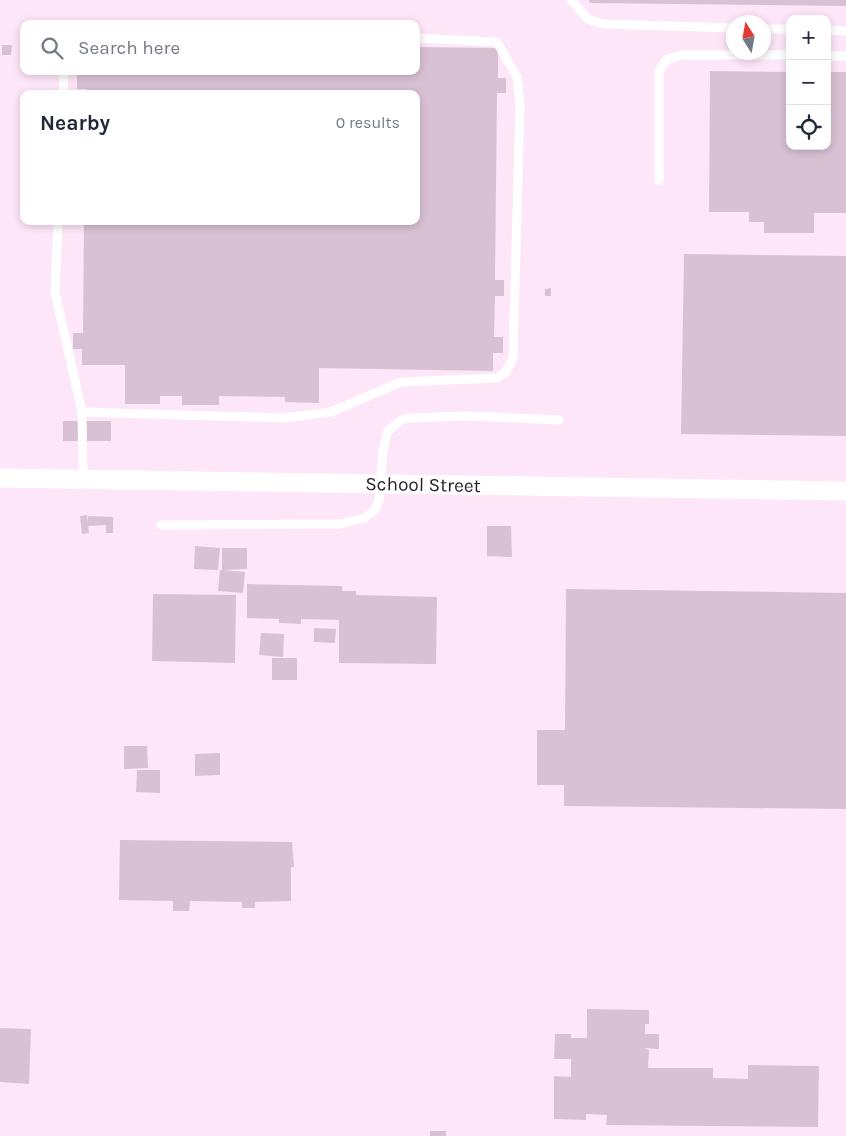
<!DOCTYPE html>
<meta charset="utf-8">
<style>
body{margin:0;font-family:Karla,sans-serif;background:#f6f6f7;color:#1f2937}
.controls{position:absolute;right:15px;top:15px;display:grid;overflow:hidden;border-radius:10px;box-shadow:0 2px 8px #0003}
.controls button{width:45px;height:45px;display:grid;place-items:center;padding:0;border:0;border-bottom:1px solid #e0e1e3;background:#fff;color:#1f2937;font:25px sans-serif}
.compass{position:absolute;left:726px;top:15px;width:45px;height:45px;border-radius:50%;background:#fff;box-shadow:0 2px 8px #0003;rotate:349deg}
.list{margin:0;padding:0;list-style:none}
h2{display:flex;justify-content:space-between;align-items:center;height:65px;margin:0;padding:0 20px;font-size:21px}
h2 small{font-size:16px;font-weight:400;color:#747a83}
.icon{flex:none;width:28px;height:28px;fill:none;stroke:currentColor;stroke-width:2;stroke-linecap:round;stroke-linejoin:round}
.map{position:relative;flex:none;width:846px;height:1136px;overflow:hidden}
.search{position:absolute;background:#fff;box-shadow:0 2px 8px #0003;left:20px;top:20px;width:400px;height:55px;display:flex;align-items:center;gap:12px;box-sizing:border-box;padding:0 18px;border-radius:10px;color:#747a83;font-size:19px}
.panel{position:absolute;background:#fff;box-shadow:0 2px 8px #0003;left:20px;top:90px;width:400px;height:135px;border-radius:10px}
.map>svg:first-child{display:block}
.building{fill:#d9c1d4}
.lines{fill:none;stroke-linecap:round;stroke-linejoin:round}
.lane{stroke:#fff;stroke-width:9}
.street{stroke:#fff;stroke-width:19}
.labels{text-anchor:middle;stroke-width:4;stroke-linejoin:round;paint-order:stroke}
.street-label{font-size:19px;fill:#2a2128;stroke:#fff}
</style>
<div class="map">
<svg width="846" height="1136" viewBox="0 0 846 1136">
<rect width="100%" height="100%" fill="#fee6f9"/>
<g class="building">
<path d="M589,0H846V6L590,3Z"/>
<path d="M2,45H12L11,55H2Z"/>
<path d="M416,47L498,48V78H506V93H497L495,280H504V296H495L494,337H503V353H493V371L319,368V403L285,402V397L219,396V405H182V396H160V404H125V365H82V349H73V333H83L84,221H416V94H86V89H77V72L416,71Z"/>
<path d="M710,71L790,72V146H827V72H846V213H814V233H764V222H749V212H709Z"/>
<path d="M684,254L846,256V436L681,434Z"/>
<path d="M551,288V296H545V289Z"/>
<rect x="63" y="421" width="48" height="20"/>
<path d="M87,515L89,533L82,534L80,516Z"/>
<path d="M88,516L113,517V533H106V525L88,526Z"/>
<path d="M487,526H511L512,557L487,556Z"/>
<path d="M195,546L220,548L218,570L194,569Z"/>
<path d="M222,548H247V569L224,570L245,572L243,593L218,591L220,570H222Z"/>
<path d="M247,584L342,586V591H356V595L437,597L436,664L339,663V620L301,619V624L279,623V619L247,618Z"/>
<path d="M566,589L846,593V809L564,806V785H537V730H565Z"/>
<path d="M153,594L236,595L235,663L152,661Z"/>
<path d="M314,628L336,629L335,643L314,642Z"/>
<path d="M261,633L284,634L283,657L259,655Z"/>
<rect x="272" y="658" width="25" height="22"/>
<path d="M124,746H147L148,768L124,769Z"/>
<path d="M220,753V775L195,776V754Z"/>
<path d="M137,770H160V793L136,792Z"/>
<path d="M120,840L292,842L294,867H291V901L255,902V908H242V902L190,901L189,911H173V901L119,900Z"/>
<path d="M587,1009L649,1010V1024H645V1034H659V1049L644,1048L649,1050L648,1068H713V1078L748,1079V1065L819,1066L818,1127L606,1125L607,1115L586,1114V1120L554,1119V1076L571,1077V1059H554L555,1034H571V1038H587Z"/>
<path d="M0,1028L31,1029L29,1084L0,1082Z"/>
<rect x="430" y="1131" width="16" height="5"/>
</g>
<g class="lines">
<g class="lane">
<path d="M571,0L588,19L603,24L734,28"/>
<path d="M764,29H790"/>
<path d="M827,30L846,31"/>
<path d="M827,56H846"/>
<path d="M63,94L64,71"/>
<path d="M659,181V71L666,60L681,55H790"/>
<path d="M58,221L55,292L82,412L83,479"/>
<path d="M82,412L284,418L331,412L401,382L497,378L506,372L513,358L520,105L517,77L497,42L416,38"/>
<path d="M161,525L340,524L364,518L375,510L379,500L383,451L387,432L401,420L410,418L468,416L559,420"/>
</g>
<path class="street" d="M0,478L846,491"/>
</g>
<g class="labels">
<g class="street-label">
<text transform="translate(423 484) rotate(1)" y="7">School Street</text>
</g>
</g>
</svg>
<div class="controls">
<button>+</button>
<button>−</button>
<button><svg class="icon" aria-label="locate" viewBox="0 0 24 24"><circle cx="12" cy="12" r="6"/><path d="M12 2v4M12 18v4M2 12h4M18 12h4"/></svg></button>
</div>
<svg class="compass" viewBox="-18 -18 36 36"><path d="M0-13l5 13h-10z" fill="#e53935"/><path d="M0 13l5-13h-10z" fill="#747a83"/></svg>
<div class="search"><svg class="icon" aria-label="search" viewBox="0 0 24 24"><circle cx="10" cy="10" r="6"/><path d="M15 15l6 6"/></svg>Search here</div>
<section class="panel">
<h2>Nearby<small>0 results</small></h2>
<ul class="list">
</ul>
</section>
</div>
